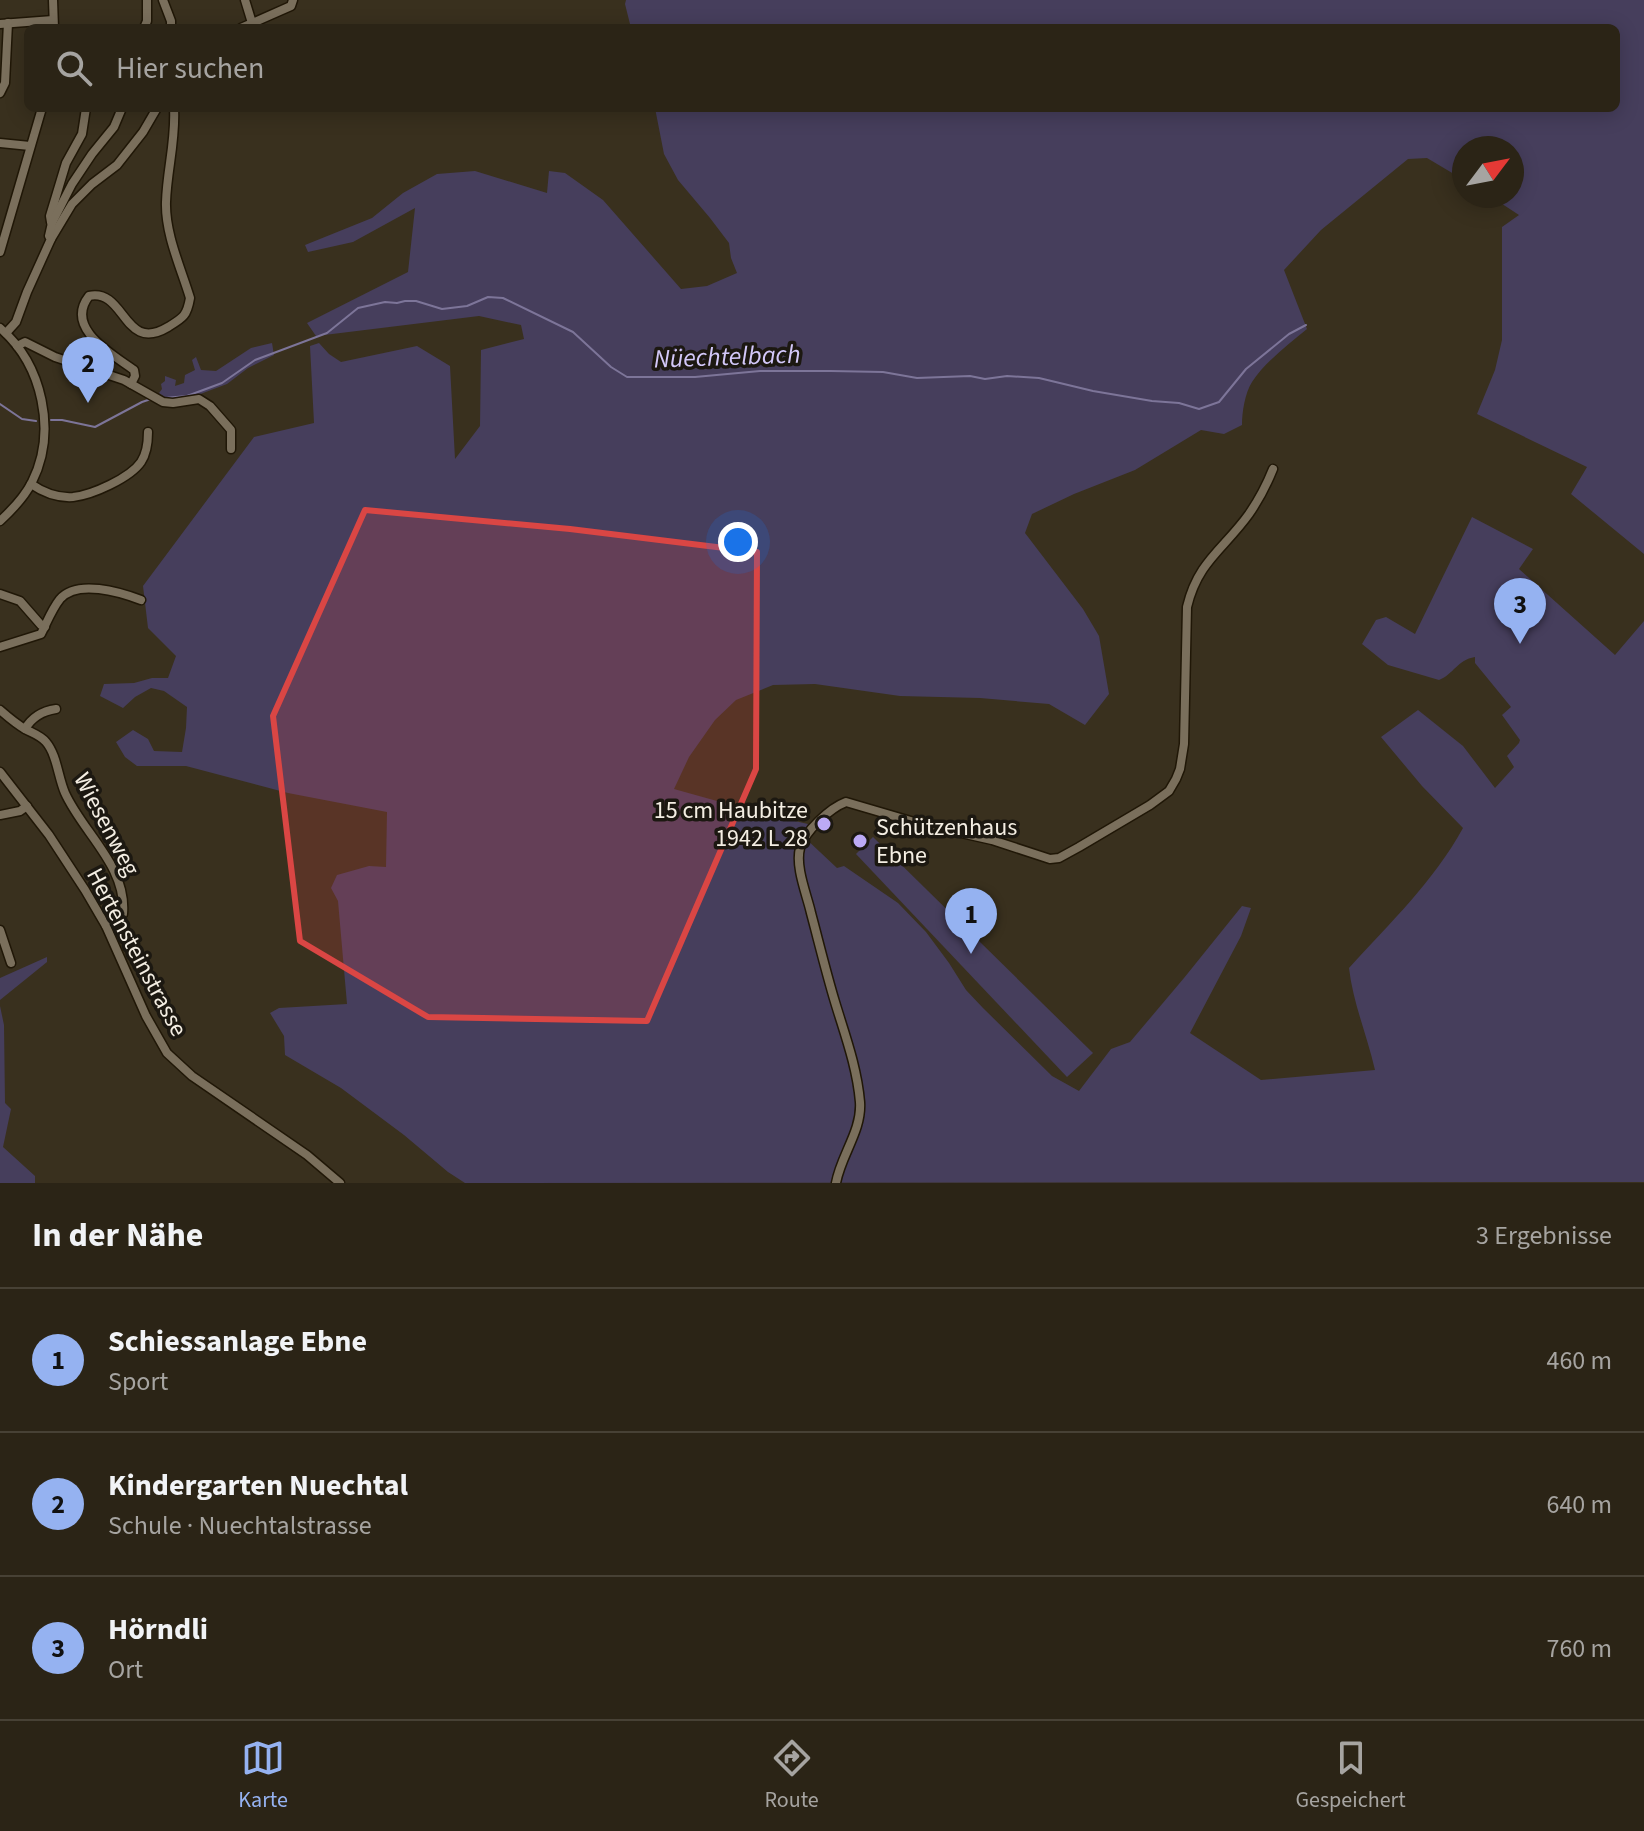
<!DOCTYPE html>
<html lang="de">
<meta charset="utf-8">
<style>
body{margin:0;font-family:"Source Sans 3",sans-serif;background:#332c1f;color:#f1f3f6}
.compass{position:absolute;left:1452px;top:136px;width:72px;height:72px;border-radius:50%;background:#2b2416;box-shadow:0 4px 20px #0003;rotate:58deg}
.you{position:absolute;left:738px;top:542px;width:28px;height:28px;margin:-20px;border:6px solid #fff;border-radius:50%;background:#1a73e8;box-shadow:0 0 0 12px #1a73e833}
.badge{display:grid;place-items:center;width:52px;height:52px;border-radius:50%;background:#95b2f1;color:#111;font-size:26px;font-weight:700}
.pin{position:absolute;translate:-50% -66px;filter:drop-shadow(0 2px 4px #0008)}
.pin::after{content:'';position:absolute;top:42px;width:28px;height:24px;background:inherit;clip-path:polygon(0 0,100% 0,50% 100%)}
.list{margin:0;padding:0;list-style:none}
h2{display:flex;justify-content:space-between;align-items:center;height:104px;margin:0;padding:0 32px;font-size:34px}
h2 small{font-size:26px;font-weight:400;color:#a6a4a1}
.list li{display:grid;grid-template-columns:52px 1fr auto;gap:24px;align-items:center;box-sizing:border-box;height:144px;padding:0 32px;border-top:2px solid #474135}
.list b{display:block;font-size:30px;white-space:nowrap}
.list p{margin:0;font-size:26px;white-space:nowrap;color:#a6a4a1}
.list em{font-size:26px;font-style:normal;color:#a6a4a1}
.icon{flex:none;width:44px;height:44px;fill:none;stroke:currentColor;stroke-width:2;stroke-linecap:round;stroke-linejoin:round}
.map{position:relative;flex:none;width:1644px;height:1183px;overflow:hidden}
.search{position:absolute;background:#2b2416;box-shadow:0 4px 20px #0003;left:24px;right:24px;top:24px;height:88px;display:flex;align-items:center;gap:20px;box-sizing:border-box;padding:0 28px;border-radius:12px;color:#a6a4a1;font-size:30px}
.sheet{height:536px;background:#2b2416}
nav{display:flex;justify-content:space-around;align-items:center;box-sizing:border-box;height:112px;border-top:2px solid #474135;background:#2b2416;font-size:22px;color:#a6a4a1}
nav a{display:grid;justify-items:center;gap:4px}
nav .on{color:#95b2f1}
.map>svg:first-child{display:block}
.green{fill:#463e5c}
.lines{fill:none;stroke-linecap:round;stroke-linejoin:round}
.stream{stroke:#7d7599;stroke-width:2}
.minor-casing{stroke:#201707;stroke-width:11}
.minor{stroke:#7a6f5c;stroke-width:8}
.marked{fill:#da4644;fill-opacity:0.2;stroke:#da4644;stroke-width:6;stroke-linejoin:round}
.poi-dot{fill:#bcaaf5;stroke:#1c1811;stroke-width:3}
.labels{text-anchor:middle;stroke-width:7;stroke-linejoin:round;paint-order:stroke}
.poi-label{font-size:24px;fill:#f4eee3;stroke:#1c1811;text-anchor:end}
.street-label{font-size:24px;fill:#f4eee3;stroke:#1c1811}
.water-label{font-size:26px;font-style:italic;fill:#d3c8f9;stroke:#1c1811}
</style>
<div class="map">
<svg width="1644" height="1183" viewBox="0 0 1644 1183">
<rect width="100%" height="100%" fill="#39301e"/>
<g class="green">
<path d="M626,0H1644V554L1571,494L1587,467L1477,414L1495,370L1502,340V227L1519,215L1490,196H1512V148H1464V180L1427,158L1408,159L1321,230L1284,270L1307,329C1289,344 1265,362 1252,382C1245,393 1242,412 1242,425L1224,434L1201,430L1135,470L1074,494L1032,514L1025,533L1083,609L1099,636L1109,694L1085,725L1049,704L980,698L900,696L815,684L773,685L736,700L715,720L689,757L674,789L760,813L808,824L804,837L837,868L844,866L898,903L926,932L949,963L966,990L983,1008L1052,1076L1079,1091L1111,1049L1130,1042L1184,978L1242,906L1251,908L1241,936L1190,1033L1261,1080L1375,1070C1367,1035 1353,1003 1349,968C1389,924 1434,881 1463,828L1422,786L1381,737L1418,710L1463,746L1495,788L1514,767L1507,756L1519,743L1520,740L1502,715L1511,707L1475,663V657C1457,660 1454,674 1439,680L1388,665L1362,644L1376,620L1386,617L1415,634L1472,517L1533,549L1519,569L1615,655L1644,621V1182L465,1183L448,1172L404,1135L341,1088L285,1055L284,1036L270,1013L279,1008L347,1004L338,901L331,888L337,875L369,866L386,867L387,812L288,793L186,766H137L125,757L116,742L133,730L148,739L154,751L182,752L186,728L187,707L164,691L151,688L135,697L123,708L100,696L104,684L134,683L152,678H168L176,656L148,628L143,586L254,437L314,423L310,346L319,343L329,354L341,362L417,346L450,366L455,459L480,426L481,350L524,339L521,325L479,316L316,336L307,323L408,272L415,208L353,242L308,252L305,245L372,218L403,193L437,174L475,171L547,193L549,171L565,173L603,200L681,289L707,286L737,273L731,258L729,243L710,218L678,180L664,154L655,108H1616V28H631L625,4Z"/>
<path d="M272,343L274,355L248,368L227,384L195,396L181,399H168L159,393L162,389L161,384L165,381V376L176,380L175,386L184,383L185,375L195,370L192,360L196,357L201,370L216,371L251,348Z"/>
<path d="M873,837L1093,1053L1067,1077L856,854Z"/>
<path d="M47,957V962L0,1000V978Z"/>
<path d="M0,1006L4,1025L5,1103L11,1109L3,1147L35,1176V1183H0Z"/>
</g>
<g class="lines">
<g class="stream">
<path d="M165,398L187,396L222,383L255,360L327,333L358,308L385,302L397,303L405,301H416L442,309L467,306L488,297L503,298L573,332L611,367L627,377H695L760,371H831L883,372L917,378L970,376L985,379L1007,376L1039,378L1093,391L1152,401L1179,403L1199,409L1219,402L1246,369L1289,334L1306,325"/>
<path d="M0,404L22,419L36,421"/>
<path d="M51,420H62L95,427L142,402L151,399"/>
</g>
<g class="minor-casing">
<g id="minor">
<path d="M53,0L54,28"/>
<path d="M163,0L171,21V28"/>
<path d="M245,0L252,23"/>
<path d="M0,24L53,20"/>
<path d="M144,28L147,21V0"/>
<path d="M241,28L291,6L293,0"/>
<path d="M0,93L5,83L8,23"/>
<path d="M0,143L30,146"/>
<path d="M51,222L50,216L66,163L82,134L86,108"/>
<path d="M51,239L72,204L92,184L117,165L143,132L157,108"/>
<path d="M0,252L42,108"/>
<path d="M0,328C43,365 57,432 32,482C24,498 12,510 0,521"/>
<path d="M6,333L16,322L27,292L51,239L49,236L52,223L72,184L92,154L114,127L122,108"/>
<path d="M17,346L25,342L55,357L124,380L163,402L173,403L199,399L210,406L231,430V449"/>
<path d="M131,384L135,376L134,370C112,354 64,328 89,296C126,288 123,354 168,327C183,318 187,316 190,298C181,268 165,234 166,202C167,170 176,140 174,108"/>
<path d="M31,484C44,493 58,498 73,497C92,495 130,478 141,462C147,453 148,443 148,432"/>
<path d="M0,594L20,601L41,625L45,627"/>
<path d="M0,647L41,634C47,622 52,609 60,599C77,579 120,592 141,600"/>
<path d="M0,710C8,717 16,724 25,729C32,733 40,735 46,742C57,755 58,777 65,793C83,833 127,866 123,914L106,926"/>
<path d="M25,729C32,717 42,711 56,709"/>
<path d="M0,772L49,835L85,890L106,926L146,1016L167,1053L192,1076L307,1155L340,1183"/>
<path d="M0,815L20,811L27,806"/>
<path d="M0,930L11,963"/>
<path d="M836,1183C841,1155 862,1131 860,1102C857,1067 845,1035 835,1002C826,972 819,943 811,913C807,895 795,867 800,848C805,831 830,808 846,802L921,824L992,840L1050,859L1059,858L1079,847L1150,805L1169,791L1176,779L1180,769L1184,744L1187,607C1198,561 1224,549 1249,514C1258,501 1267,484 1273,469"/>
</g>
</g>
<use href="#minor" class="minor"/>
</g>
<path class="marked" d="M365,510L570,529L757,552L756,769L647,1021L428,1017L300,941L273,716Z"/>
<g class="poi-dot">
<circle cx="824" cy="824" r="8"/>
<circle cx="860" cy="841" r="8"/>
</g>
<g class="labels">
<g class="poi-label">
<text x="808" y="818">15 cm Haubitze<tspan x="808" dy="28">1942 L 28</tspan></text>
<text x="876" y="835" text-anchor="start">Schützenhaus<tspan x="876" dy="28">Ebne</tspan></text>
</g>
<g class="street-label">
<text transform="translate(107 824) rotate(62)" y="8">Wiesenweg</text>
<text transform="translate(137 952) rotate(62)" y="8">Hertensteinstrasse</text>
</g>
<g class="water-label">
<text transform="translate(727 356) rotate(-2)" y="9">Nüechtelbach</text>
</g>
</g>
</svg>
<svg class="compass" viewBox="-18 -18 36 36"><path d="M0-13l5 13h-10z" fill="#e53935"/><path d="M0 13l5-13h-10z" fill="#a6a4a1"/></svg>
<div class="you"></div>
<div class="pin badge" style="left:971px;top:954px">1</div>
<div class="pin badge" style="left:88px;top:403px">2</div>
<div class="pin badge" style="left:1520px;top:644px">3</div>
<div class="search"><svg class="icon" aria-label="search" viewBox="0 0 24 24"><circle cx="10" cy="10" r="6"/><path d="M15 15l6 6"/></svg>Hier suchen</div>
</div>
<section class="sheet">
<h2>In der Nähe<small>3 Ergebnisse</small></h2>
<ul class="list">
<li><span class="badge">1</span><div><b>Schiessanlage Ebne</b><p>Sport</p></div><em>460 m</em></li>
<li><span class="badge">2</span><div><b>Kindergarten Nuechtal</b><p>Schule · Nuechtalstrasse</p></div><em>640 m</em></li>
<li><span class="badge">3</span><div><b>Hörndli</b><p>Ort</p></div><em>760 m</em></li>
</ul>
</section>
<nav>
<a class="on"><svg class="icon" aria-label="map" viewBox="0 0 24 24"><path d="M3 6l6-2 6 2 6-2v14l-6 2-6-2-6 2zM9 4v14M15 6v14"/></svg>Karte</a>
<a><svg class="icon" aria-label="directions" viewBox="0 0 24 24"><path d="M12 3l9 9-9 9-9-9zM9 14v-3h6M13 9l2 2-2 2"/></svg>Route</a>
<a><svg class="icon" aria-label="saved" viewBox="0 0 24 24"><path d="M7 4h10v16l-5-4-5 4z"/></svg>Gespeichert</a>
</nav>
